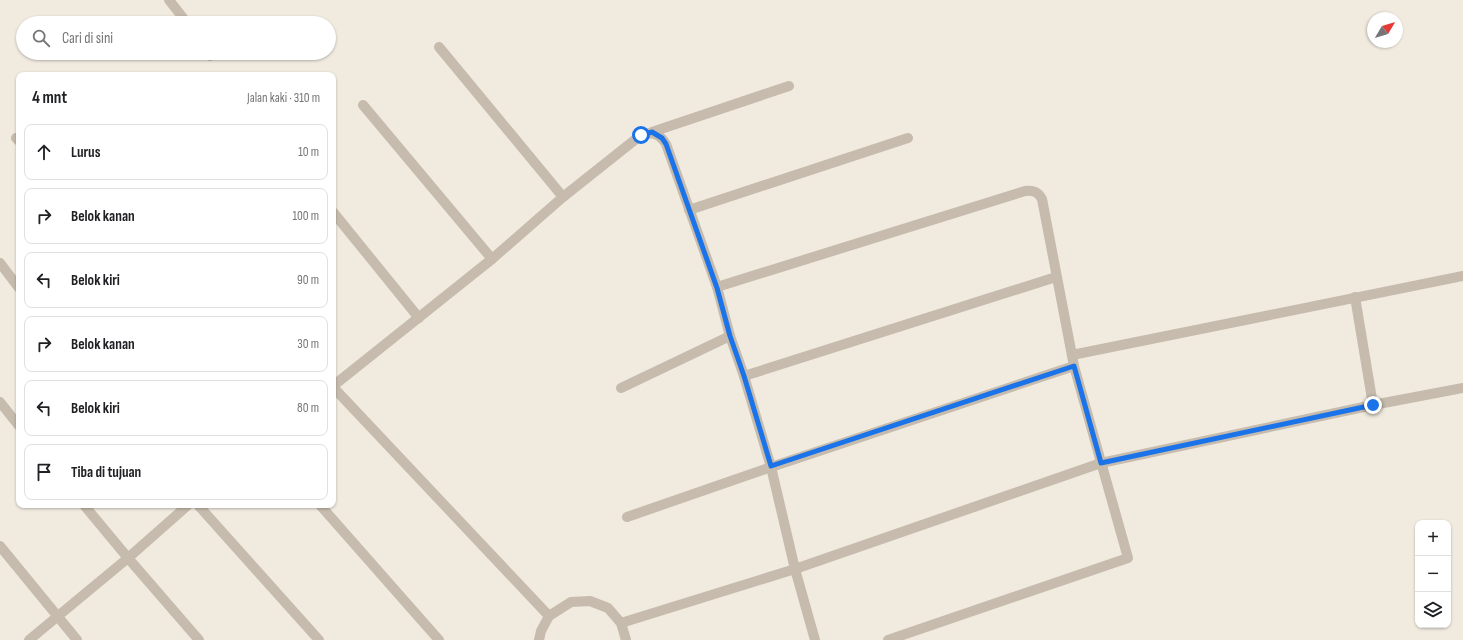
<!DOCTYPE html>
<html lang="id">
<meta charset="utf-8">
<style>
body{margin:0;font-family:"Sofia Sans Condensed",sans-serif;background:#f2f2f2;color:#202124}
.controls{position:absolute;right:12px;bottom:12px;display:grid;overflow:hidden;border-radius:8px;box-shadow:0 1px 3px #0004}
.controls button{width:36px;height:36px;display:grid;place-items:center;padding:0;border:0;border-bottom:1px solid #e0e0e0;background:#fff;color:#202124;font:20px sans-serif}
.compass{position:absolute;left:1367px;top:12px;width:36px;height:36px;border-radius:50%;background:#fff;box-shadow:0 1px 3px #0004;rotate:52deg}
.stop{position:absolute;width:12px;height:12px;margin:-9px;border:3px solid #1a73e8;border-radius:50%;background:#fff}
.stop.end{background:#1a73e8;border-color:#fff;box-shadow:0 1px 4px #0008}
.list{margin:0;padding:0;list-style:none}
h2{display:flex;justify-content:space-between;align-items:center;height:52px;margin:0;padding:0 16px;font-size:17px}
h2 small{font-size:13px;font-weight:400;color:#757577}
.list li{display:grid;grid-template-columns:26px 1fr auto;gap:12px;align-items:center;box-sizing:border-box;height:56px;margin:0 8px 8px;padding:0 8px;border:1px solid #e0e0e0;border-radius:8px}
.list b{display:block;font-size:15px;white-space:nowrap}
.list em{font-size:13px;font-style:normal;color:#757577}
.icon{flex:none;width:22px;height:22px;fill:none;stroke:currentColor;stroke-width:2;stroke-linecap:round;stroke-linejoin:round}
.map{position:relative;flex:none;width:1463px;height:640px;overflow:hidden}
.search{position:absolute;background:#fff;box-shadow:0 1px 3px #0004;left:16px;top:16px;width:320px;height:44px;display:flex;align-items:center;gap:10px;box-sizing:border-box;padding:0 14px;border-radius:22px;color:#757577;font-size:15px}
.panel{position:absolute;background:#fff;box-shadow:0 1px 3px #0004;left:16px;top:72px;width:320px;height:436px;border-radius:8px}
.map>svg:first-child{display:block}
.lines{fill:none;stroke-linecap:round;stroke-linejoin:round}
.lane{stroke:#c6bbac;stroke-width:10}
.street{stroke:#c6bbac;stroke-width:10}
.route{stroke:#1a73e8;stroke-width:5}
</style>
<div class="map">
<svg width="1463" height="640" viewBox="0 0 1463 640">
<rect width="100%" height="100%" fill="#f0eadf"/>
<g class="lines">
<path class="lane" d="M621,388L730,336"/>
<g class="street">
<path d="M169,0L187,23"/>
<path d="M439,47L563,197"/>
<path d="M207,53L210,56"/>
<path d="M363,105L492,259"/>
<path d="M652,132L789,86"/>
<path d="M16,138L19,141"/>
<path d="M689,210L908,138"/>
<path d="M333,212L419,318"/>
<path d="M0,263L19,288"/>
<path d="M717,287L1025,191C1034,190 1038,192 1042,199L1074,366L1128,558L888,640"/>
<path d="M1355,297L1373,405"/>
<path d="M1072,355L1463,276"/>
<path d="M744,376L1056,277"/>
<path d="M333,386L492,259L563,197L641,135C652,131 660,134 666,144L717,287L730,336L744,376L771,467L795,569L815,640"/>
<path d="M333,387L549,616"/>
<path d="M0,402L19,426"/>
<path d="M84,505L128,558L199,640"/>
<path d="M198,505L319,640"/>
<path d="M320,505L439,640"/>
<path d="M627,517L771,467L1074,366"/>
<path d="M0,546L77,640"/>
<path d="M621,623L795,569L1101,463L1373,405L1463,388"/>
<path d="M29,640L128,558L188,505"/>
<path d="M539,640L541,631L549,616L571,602L590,601L608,608L621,623L626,640"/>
</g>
</g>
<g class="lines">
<path class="route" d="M641,135L652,132L662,138L666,144L717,288L730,336L744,376L771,466L1074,366L1101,463L1373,405"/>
</g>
</svg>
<div class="controls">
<button>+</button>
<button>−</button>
<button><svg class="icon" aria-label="layers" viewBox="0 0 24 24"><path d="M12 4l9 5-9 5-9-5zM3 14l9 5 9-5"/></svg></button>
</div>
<svg class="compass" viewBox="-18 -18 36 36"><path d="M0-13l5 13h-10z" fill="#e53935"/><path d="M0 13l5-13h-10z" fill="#757577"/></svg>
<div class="stop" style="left:641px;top:135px"></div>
<div class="stop end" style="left:1373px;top:405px"></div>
<div class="search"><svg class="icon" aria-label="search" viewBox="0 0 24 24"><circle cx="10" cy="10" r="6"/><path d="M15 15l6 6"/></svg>Cari di sini</div>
<section class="panel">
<h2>4 mnt<small>Jalan kaki · 310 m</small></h2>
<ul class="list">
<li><svg class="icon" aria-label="ahead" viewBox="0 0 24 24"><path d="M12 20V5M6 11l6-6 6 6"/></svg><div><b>Lurus</b></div><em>10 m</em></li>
<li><svg class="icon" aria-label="right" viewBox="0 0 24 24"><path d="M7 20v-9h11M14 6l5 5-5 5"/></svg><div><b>Belok kanan</b></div><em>100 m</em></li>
<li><svg class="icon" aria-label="left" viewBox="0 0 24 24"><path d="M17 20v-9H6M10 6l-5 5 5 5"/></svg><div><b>Belok kiri</b></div><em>90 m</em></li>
<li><svg class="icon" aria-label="right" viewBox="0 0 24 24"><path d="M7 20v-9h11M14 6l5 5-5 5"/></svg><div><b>Belok kanan</b></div><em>30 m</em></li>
<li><svg class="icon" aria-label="left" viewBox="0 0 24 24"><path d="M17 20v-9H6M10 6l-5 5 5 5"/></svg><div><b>Belok kiri</b></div><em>80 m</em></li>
<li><svg class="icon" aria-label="arrive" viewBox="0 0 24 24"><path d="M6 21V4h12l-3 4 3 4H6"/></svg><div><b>Tiba di tujuan</b></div></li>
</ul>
</section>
</div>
